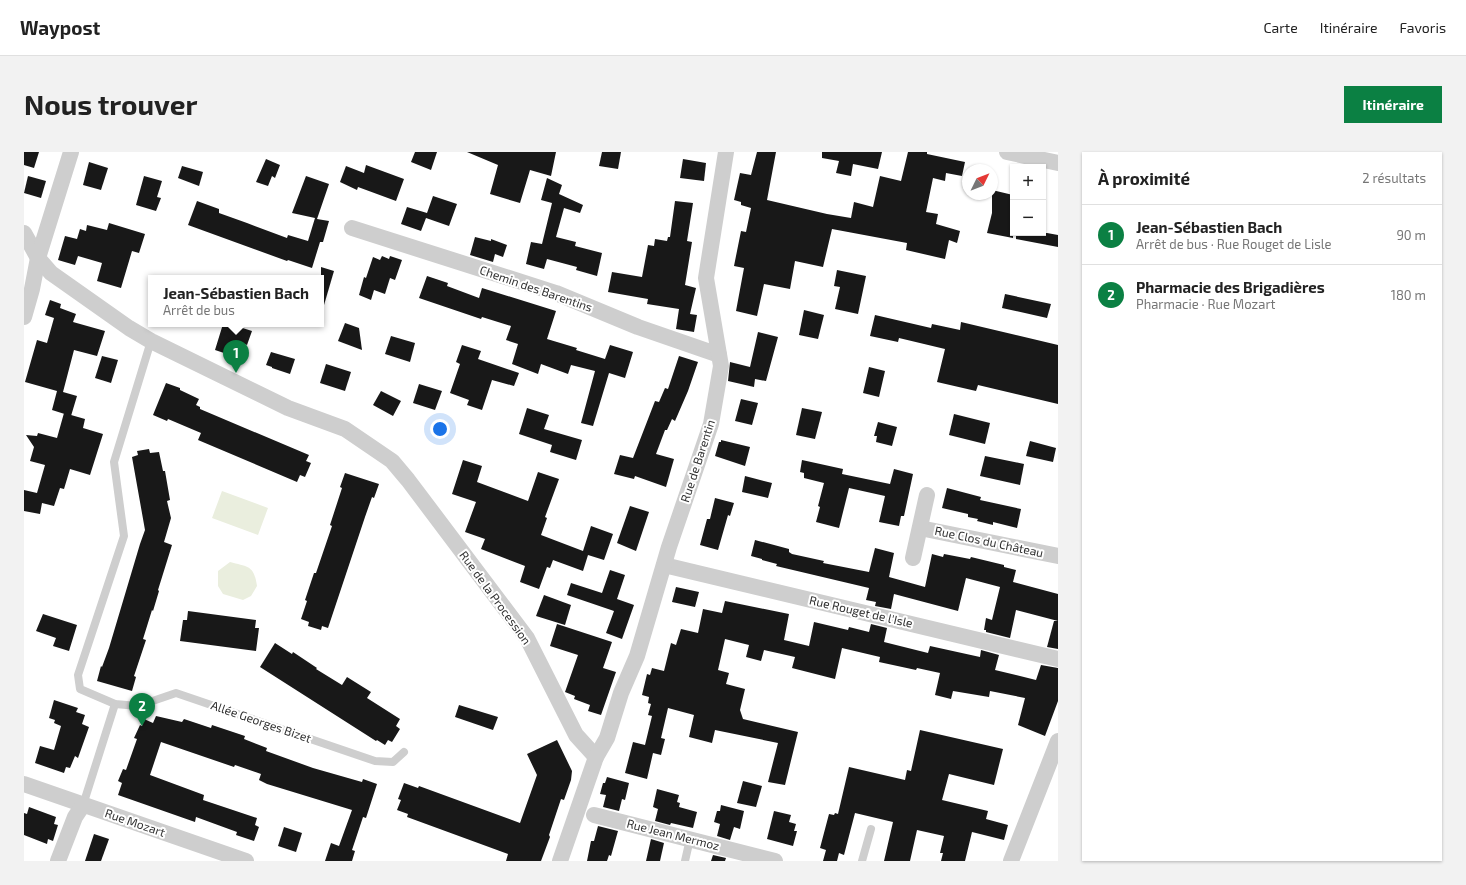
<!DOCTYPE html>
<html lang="fr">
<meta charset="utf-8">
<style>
body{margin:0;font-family:"Exo 2",sans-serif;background:#f2f2f2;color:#222}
.controls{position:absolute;right:12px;top:12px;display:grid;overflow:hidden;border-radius:0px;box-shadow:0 1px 3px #0004}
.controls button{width:36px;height:36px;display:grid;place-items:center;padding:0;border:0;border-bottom:1px solid #e0e0e0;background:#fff;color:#222;font:20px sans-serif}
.compass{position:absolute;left:938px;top:12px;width:36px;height:36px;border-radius:50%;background:#fff;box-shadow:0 1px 3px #0004;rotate:47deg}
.you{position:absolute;left:416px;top:277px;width:14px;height:14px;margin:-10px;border:3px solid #fff;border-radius:50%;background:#1a73e8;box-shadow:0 0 0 6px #1a73e833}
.badge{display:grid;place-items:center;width:26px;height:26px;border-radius:50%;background:#0b8043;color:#fff;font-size:13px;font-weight:700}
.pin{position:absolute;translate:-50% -33px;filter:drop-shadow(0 1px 2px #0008)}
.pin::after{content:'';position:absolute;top:21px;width:14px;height:12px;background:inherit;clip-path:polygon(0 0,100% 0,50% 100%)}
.popup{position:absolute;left:124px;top:123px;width:176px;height:52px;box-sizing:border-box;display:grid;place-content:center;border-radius:0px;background:#fff;filter:drop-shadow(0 1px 3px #0005);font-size:13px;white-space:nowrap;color:#767676}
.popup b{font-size:15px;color:#222}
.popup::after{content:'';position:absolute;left:50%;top:100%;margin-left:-8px;border:8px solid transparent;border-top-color:#fff}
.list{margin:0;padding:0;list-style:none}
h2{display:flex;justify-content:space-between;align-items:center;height:52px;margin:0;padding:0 16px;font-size:17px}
h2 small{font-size:13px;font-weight:400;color:#767676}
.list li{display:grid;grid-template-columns:26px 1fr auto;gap:12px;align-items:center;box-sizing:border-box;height:60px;padding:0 16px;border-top:1px solid #e0e0e0}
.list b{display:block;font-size:15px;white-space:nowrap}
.list p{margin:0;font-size:13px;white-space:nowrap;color:#767676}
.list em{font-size:13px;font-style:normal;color:#767676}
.map{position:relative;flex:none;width:1034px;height:709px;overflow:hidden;border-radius:0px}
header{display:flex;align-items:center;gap:24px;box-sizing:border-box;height:56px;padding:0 20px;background:#fff;border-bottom:1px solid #e0e0e0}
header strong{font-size:19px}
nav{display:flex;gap:22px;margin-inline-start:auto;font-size:14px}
.intro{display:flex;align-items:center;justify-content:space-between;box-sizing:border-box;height:96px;padding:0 24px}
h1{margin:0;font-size:28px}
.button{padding:10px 18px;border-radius:0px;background:#0b8043;color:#fff;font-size:14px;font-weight:700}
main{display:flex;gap:24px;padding:0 24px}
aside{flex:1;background:#fff;border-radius:0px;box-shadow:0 1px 3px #0004}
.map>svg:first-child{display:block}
.green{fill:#eaeede}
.building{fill:#181818}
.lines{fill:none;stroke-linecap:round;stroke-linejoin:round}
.lane{stroke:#cecece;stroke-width:8}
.street{stroke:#cecece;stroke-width:16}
.labels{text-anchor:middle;stroke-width:4;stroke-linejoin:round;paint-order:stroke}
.street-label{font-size:12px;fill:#313131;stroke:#fff}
</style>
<header>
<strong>Waypost</strong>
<nav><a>Carte</a><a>Itinéraire</a><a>Favoris</a></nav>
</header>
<div class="intro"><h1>Nous trouver</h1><a class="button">Itinéraire</a></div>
<main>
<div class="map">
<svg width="1034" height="709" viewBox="0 0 1034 709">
<rect width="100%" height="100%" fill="#fff"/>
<g class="green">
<path d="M198,339L244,356L234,383L188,366Z"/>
<path d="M206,410C224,415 230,413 233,434L227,444L219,448L199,442L194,434V419Z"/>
</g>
<g class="building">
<path d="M0,0H15L10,16L0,13Z"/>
<path d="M391,0H413L407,18L387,10Z"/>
<path d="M443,0H532L527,24L506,18L496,51L466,42L474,13Z"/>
<path d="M578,0H597L594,17L575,14Z"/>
<path d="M733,0H752L743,48L803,62L827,66L830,50L849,55L856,24L877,29L884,0H903V2L941,10L938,24L922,21L921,29L909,26L902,60L914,62L912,72L936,79L933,91L925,88L921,107L882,98L883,91L808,77L799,115L771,109L766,137L740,132L733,164L712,159L720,116L710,114L717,79L722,80L727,56L717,53V50L710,48L716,21L727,23Z"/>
<path d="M798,0H858L854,17L829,12L827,24L812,21L815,9L798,6Z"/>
<path d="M242,7L256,13L251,26L248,24L244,34L232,30Z"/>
<path d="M659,7L682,11L680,29L656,26Z"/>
<path d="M65,10L84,16L77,38L59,33Z"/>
<path d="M342,13L380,27L372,49L334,35L333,38L316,30L322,14L340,21Z"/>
<path d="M158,14L179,20L175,34L154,26Z"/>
<path d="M4,24L22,29L17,46L0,41Z"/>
<path d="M120,24L138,29L133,45L137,46L132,59L112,53Z"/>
<path d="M282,24L305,32L293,67L305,69L299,90H296L288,116L264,108L263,109L164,73L173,49L195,57V61L223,71L263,86L264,83L284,89L291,66L268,61Z"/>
<path d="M523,26L538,33L535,42L559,53L556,61L540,56L532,85L552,90L551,94L578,101L573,124L552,118L553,115L523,107L520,117L502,112L507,90L518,92L528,51L517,48Z"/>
<path d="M968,38L989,43V86L963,81L968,61Z"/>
<path d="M409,44L433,52L425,74L402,66L397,79L377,72L383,55L403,61Z"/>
<path d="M651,49L669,51L663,89L668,90L661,133L672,136L666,162L673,163L670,180L652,177L655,157L623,152L624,147L584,140L588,120L618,125L624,93L630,94L631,87L643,89L644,85H646Z"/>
<path d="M85,71L121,82L115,101L108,99L97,136L73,129L78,111L54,104L51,113L34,108L41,84L53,87L56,77L62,79L63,73L83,78Z"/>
<path d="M992,81H1023L1034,83V95L992,87Z"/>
<path d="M451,85L467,89V87L483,93L479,105L471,102L469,110L446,103Z"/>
<path d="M358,104L365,107L366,104L378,108L371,128L366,126L361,142L350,138L347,148L335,143L340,125L342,126L349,105L356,108Z"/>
<path d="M297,115L310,119L300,153H297Z"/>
<path d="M813,118L842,124L834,162L811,157L816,135L810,134Z"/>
<path d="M403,124L424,131L423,134L455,146L458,136L532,159L523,187L553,196L552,198L581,207L586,193L609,200L601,226L585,221L569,274L557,271L571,219L547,213L544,222L517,212L514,222L488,212L494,192L482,188L487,174L458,165L457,167L395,146Z"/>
<path d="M981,142L1027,152L1023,166L978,156Z"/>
<path d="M26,148L37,152L36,156L52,162L49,170L81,179L73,204L50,198L39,240L53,244L47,264L28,258L33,239L1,230L13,188L23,191L30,166L21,163Z"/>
<path d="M780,158L800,163L794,187L775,183Z"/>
<path d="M851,163L907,176L908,172L936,178L937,170L1034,193V252L954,233L952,239L913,230L921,197L875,186L874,190L846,184Z"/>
<path d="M321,171L335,176L338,198L314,189Z"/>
<path d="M199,172H206L228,179L223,193L218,191L216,200L207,197L206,203L191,198Z"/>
<path d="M734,180L754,185L742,229L731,227L730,235L704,229L706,210L726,215Z"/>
<path d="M367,184L391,191L386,210L361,202Z"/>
<path d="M438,193L457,199L454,207L495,221L490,234L468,228L458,258L443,253L445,248L426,241L436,212L432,210Z"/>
<path d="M247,200L271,207L266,222L248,216V215L242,213Z"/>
<path d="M78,204L94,208L87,231L71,226Z"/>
<path d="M655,204L674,210L664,239L651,269L648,267L643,278H641L632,302L650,307L642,335L611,324L610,327L590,322L596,303L609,306L631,249L635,250L641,236L644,237Z"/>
<path d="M302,212L327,220L321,239L296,231Z"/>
<path d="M845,215L861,219L855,245L839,241Z"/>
<path d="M142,231L156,236V238L175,247L172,253L176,255V257L285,303L282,309L287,311L281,325L276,323L273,330L174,288L177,281L144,267L143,269L129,263Z"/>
<path d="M395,232L418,239L411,258L389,251Z"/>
<path d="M357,239L377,249L369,264L349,253Z"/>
<path d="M717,247L734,251L728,273L711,269Z"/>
<path d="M503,256L525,263L520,277L558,288L552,308L526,300L528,293L495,282Z"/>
<path d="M778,256L798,260L791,287L772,283Z"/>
<path d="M40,261L61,267L59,276L79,282L66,323L46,317L40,337L36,336L30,354L18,351L16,362L0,359V338L13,341L21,313L6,309L10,295L2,283L13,284L14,281L33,286Z"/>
<path d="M930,262L966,271L961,292L925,283Z"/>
<path d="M854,270L873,275L868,294L852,290L853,284H850Z"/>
<path d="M697,288L726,295L721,314L691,304L695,290H697Z"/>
<path d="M1006,289L1032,296L1029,310L1002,304Z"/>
<path d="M125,297L126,301L135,300L139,319H141L146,348L143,349L147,366L140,390L148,393L134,438L135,439L129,459L128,458L119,487L122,488L110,524L112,525L108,539L73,529L77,514L78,515L85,496L116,392L121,378L108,305L114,303L113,299Z"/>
<path d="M961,304L1000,312L996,333L956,324Z"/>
<path d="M439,308L458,314L453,330L504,349L514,320L535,327L521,365L523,366L517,383L559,399L567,374L589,382L580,408L564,403L559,419L529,408L526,416L523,415L515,437L496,430L501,414L457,397L461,387L441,380L452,350L428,342Z"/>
<path d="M778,308L819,317L818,322L866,332L870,317L889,322L880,364H877L875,374L855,370L861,344L825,336L815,376L792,370L796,355L794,354L800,331L780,326V321L776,320Z"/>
<path d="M321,321L355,332L350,346L348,345L341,365L304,476L298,474L297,478L284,474L285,470L277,467L283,449L281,448L290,421H292L308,374L306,373L318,336L316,335Z"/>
<path d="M721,324L748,331L744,346L718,340Z"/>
<path d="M923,336L957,345L956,348L997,357L993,376L969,370V373L953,369L954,367L944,365V362L918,356Z"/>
<path d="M691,346L710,351L706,364L704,363L694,398L676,393L683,367H686Z"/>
<path d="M606,354L625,360L612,399L593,391Z"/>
<path d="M731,388L765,397V400L768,402L800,409L799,411L845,420L851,396L870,401L865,425L901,435L908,402L919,405L920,402L946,407L947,405L980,413V415L992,418L989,430L1034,442V469L992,458L986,486L962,480V478H960L962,466L968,468L976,435L942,426L934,459L870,442L867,457L851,454L852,450L842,448L845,436L752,414L753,412L738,408V407L727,404Z"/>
<path d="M586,418L601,423L593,447L610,453L598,487L582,481L590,459L543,443L547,431L578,441Z"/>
<path d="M652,435L675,440L671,455L648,450Z"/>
<path d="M520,443L547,453L541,473L512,464Z"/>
<path d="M701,449L765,462L760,488L785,494L790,470L824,478L825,475L845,480L847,472L863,476L860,490L904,501L906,494L956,505L957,498L975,503L971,518L1012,528L1017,513L1034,516V549L1021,584L994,573L1001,546L966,539L965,545L929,539L927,547L911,543L916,521L893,516L892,518L855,510L856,505L818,496L811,527L768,516L771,505L740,498L737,509L722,505L725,493L701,487L694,518L705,521L702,532L721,537L716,558L719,567L774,580L761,633L744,630L754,591L691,578L688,591L665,585L670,563L644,556L637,586L641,587L637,603L629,601L623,627L601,621L609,590L621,593L628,564L624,563L627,552L624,551L625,545L618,543L623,522L626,523L628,516L640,519L647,491L652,493L657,477L674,481L679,457L698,461Z"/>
<path d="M164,459L232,468L231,476H235L232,499L156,489L159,468H163Z"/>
<path d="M19,462L53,473L45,499L29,494L32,486L12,479Z"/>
<path d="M1030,469H1034V497L1023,495Z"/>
<path d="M533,472L588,490L579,516L592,520L577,563L564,559L566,553L550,547L551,544L541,540L554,503L526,494Z"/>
<path d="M251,491L268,502L269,500L293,516L292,517L318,533L323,525L347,540L343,546L376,567L372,574L376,577L368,590L364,588L361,593L353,588L352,589L236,515Z"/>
<path d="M30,548L54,556L52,560L61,563L58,572L65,575L54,606L51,604L46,616L42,615L40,621L11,611L16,594L30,598L37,574L30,571L31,568L25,566Z"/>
<path d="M435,553L474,565L469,578L431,565Z"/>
<path d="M132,564L158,570L160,567L187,576L188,573L221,584L220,587L243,596L242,599L289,616L338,630L339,627L353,632L342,666L339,665L328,698L331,699L328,709H301L307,691L315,694L328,658L243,632L235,628L237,622L211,613L210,615L137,590L126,623L180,643L179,648L233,666L231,673L235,675L230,689L212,683L213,680L172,665L171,670L94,643L98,631L94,629L99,617L102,618L113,587L110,586L116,573L118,574L120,567L129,571Z"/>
<path d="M896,578L979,597L970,633L925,622L918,648L964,659L962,667L984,673L980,688L948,680L941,709H917L919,701H916L920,684L893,678L886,709H860L869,670L831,661L820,703L815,701L813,709H799L802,698L796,696L805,662L810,663L811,661L814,662L825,615L881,628L883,618L887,619Z"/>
<path d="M533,588L548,619L547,628L540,648L537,647L525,683L526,685L517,709H482L484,702L383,665L384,662L373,658L377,648L374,647L380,631L394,636L395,634L496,671L513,623L503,602Z"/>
<path d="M583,625L605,631L601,648L598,647L595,659L579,655L582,643L576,642L579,631H581Z"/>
<path d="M719,629L738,634L732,655L713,651Z"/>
<path d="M633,637L655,643L653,650L656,651L655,655L673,660L669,676L647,671L646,673L631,669L634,657L629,655Z"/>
<path d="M697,653L720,659L716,677L710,675L706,688L693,684L696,672L690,670L693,659H696Z"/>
<path d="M5,655L32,665L30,672L34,673L29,689L24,687L23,692L0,683V661L3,662Z"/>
<path d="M750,659L767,663L765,670L772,672L770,679H773L769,694L743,687Z"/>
<path d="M574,674L594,679L587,704L585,703L583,709H563L567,689H570Z"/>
<path d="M260,675L278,681L272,700L254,694Z"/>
<path d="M70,682L85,687L77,709H61Z"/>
<path d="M627,687L640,691L636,709H622Z"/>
<path d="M689,703L702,706L701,709H687Z"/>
</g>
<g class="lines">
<g class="lane">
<path d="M127,189L90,310L100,384L54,523L56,537L91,552L114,554L152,541L351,609L369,610L380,600"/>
<path d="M59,653L91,552"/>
<path d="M661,709L666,687"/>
<path d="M838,709L847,677"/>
</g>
<g class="street">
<path d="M983,0L1034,11"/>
<path d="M328,76L532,141L614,175L695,203"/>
<path d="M0,81L14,106L27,121L105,176L127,189L264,256L321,277L368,309L384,328L503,486L552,583L572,605"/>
<path d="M0,165L8,137L14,106L47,0"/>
<path d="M896,376L1034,404"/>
<path d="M889,406L903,343"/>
<path d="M640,413L1034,507"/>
<path d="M0,632L222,709"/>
<path d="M570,663L751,709"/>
<path d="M34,709L51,665L59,653"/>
<path d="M536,709L572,605L583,586L597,541L613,504L645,395L687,272L697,214L682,126L702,0"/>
<path d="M987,709L1034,589"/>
</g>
</g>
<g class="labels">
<g class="street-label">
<text transform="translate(512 137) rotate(19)" y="4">Chemin des Barentins</text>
<text transform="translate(674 309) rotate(-72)" y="4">Rue de Barentin</text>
<text transform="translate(965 390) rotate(12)" y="4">Rue Clos du Château</text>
<text transform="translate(471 446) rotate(54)" y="4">Rue de la Procession</text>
<text transform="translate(837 460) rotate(13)" y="4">Rue Rouget de l'Isle</text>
<text transform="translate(237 570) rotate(19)" y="4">Allée Georges Bizet</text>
<text transform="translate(111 671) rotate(19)" y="4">Rue Mozart</text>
<text transform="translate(649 683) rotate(14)" y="4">Rue Jean Mermoz</text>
</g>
</g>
</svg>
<div class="controls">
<button>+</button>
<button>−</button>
</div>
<svg class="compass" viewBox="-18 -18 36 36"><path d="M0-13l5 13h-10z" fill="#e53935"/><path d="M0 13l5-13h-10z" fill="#767676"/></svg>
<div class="you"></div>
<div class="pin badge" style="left:212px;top:221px">1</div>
<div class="popup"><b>Jean-Sébastien Bach</b>Arrêt de bus</div>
<div class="pin badge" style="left:118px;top:574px">2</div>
</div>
<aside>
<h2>À proximité<small>2 résultats</small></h2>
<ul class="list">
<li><span class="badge">1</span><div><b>Jean-Sébastien Bach</b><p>Arrêt de bus · Rue Rouget de Lisle</p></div><em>90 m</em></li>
<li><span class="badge">2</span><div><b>Pharmacie des Brigadières</b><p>Pharmacie · Rue Mozart</p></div><em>180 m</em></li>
</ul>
</aside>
</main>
